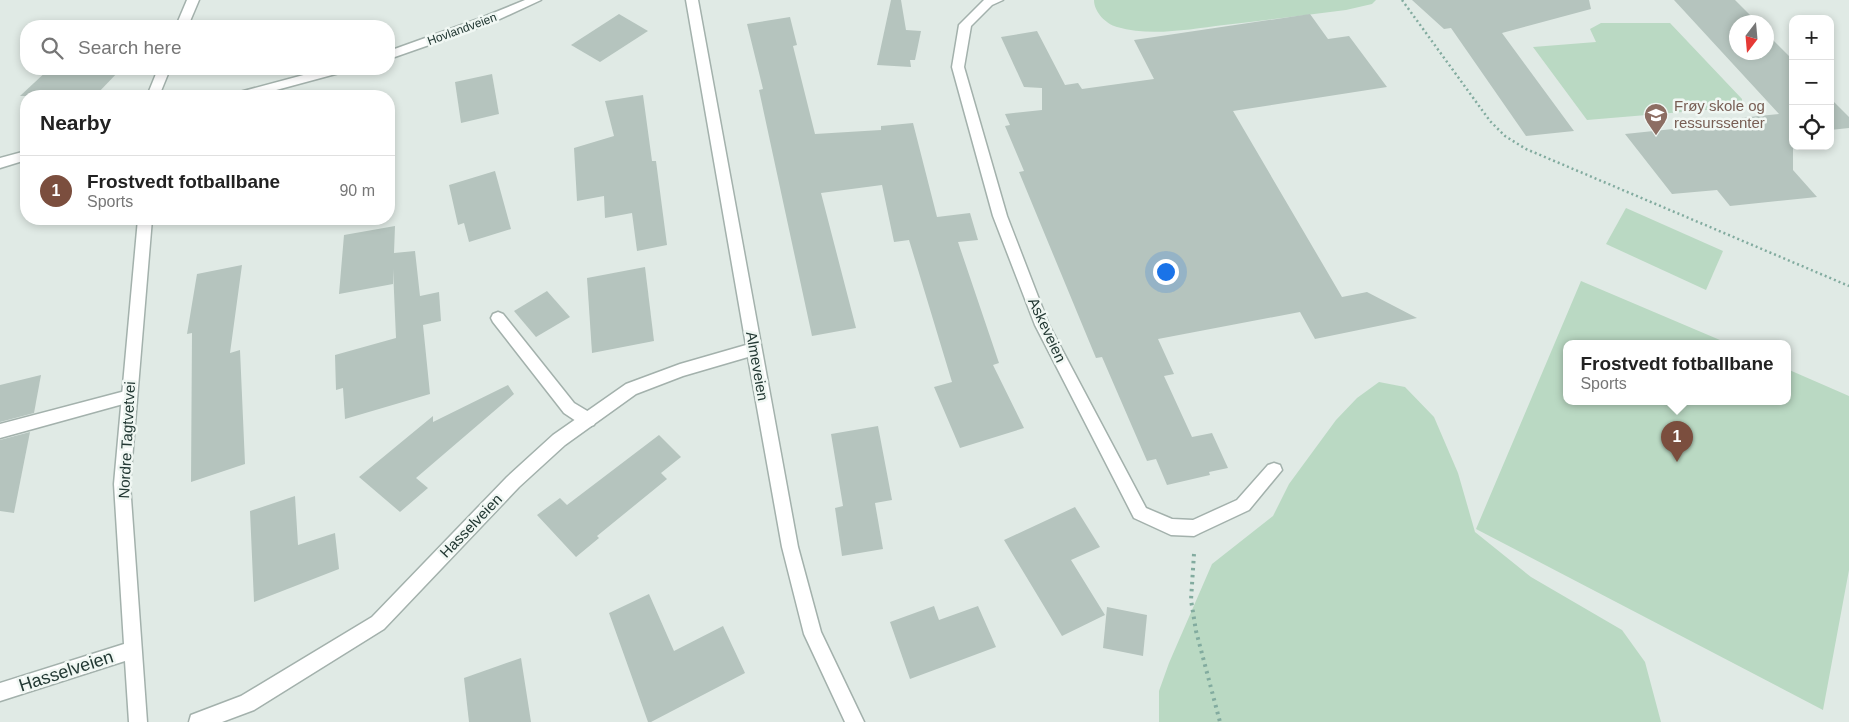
<!DOCTYPE html>
<meta charset="utf-8">
<style>
body{margin:0;font-family:Helvetica,sans-serif;background:#f2f2f2;color:#222}
.controls{position:absolute;right:15px;top:15px;display:grid;overflow:hidden;border-radius:10px;box-shadow:0 2px 8px #0003}
.controls button{width:45px;height:45px;display:grid;place-items:center;padding:0;border:0;border-bottom:1px solid #e0e0e0;background:#fff;color:#222;font:25px sans-serif}
.compass{position:absolute;left:1729px;top:15px;width:45px;height:45px;border-radius:50%;background:#fff;box-shadow:0 2px 8px #0003;rotate:196deg}
.you{position:absolute;left:1165px;top:271px;width:18px;height:18px;margin:-12px;border:4px solid #fff;border-radius:50%;background:#1a73e8;box-shadow:0 0 0 8px #1a73e833}
.badge{display:grid;place-items:center;width:32px;height:32px;border-radius:50%;background:#7b4e3e;color:#fff;font-size:16px;font-weight:700}
.pin{position:absolute;translate:-50% -41px;filter:drop-shadow(0 1px 2px #0008)}
.pin::after{content:'';position:absolute;top:26px;width:18px;height:15px;background:inherit;clip-path:polygon(0 0,100% 0,50% 100%)}
.popup{position:absolute;left:1563px;top:340px;width:228px;height:65px;box-sizing:border-box;display:grid;place-content:center;border-radius:10px;background:#fff;filter:drop-shadow(0 1px 4px #0005);font-size:16px;white-space:nowrap;color:#767676}
.popup b{font-size:19px;color:#222}
.popup::after{content:'';position:absolute;left:50%;top:100%;margin-left:-10px;border:10px solid transparent;border-top-color:#fff}
.list{margin:0;padding:0;list-style:none}
h2{display:flex;justify-content:space-between;align-items:center;height:65px;margin:0;padding:0 20px;font-size:21px}
h2 small{font-size:16px;font-weight:400;color:#767676}
.list li{display:grid;grid-template-columns:32px 1fr auto;gap:15px;align-items:center;box-sizing:border-box;height:70px;padding:0 20px;border-top:1px solid #e0e0e0}
.list b{display:block;font-size:19px;white-space:nowrap}
.list p{margin:0;font-size:16px;white-space:nowrap;color:#767676}
.list em{font-size:16px;font-style:normal;color:#767676}
.icon{flex:none;width:28px;height:28px;fill:none;stroke:currentColor;stroke-width:2;stroke-linecap:round;stroke-linejoin:round}
.map{position:relative;flex:none;width:1849px;height:722px;overflow:hidden}
.search{position:absolute;background:#fff;box-shadow:0 2px 8px #0003;left:20px;top:20px;width:375px;height:55px;display:flex;align-items:center;gap:12px;box-sizing:border-box;padding:0 18px;border-radius:20px;color:#767676;font-size:19px}
.panel{position:absolute;background:#fff;box-shadow:0 2px 8px #0003;left:20px;top:90px;width:375px;height:135px;border-radius:20px}
.map>svg:first-child{display:block}
.green{fill:#bad9c3}
.building{fill:#b5c4be}
.lines{fill:none;stroke-linecap:round;stroke-linejoin:round}
.lane-casing{stroke:#a3b1ac;stroke-width:3}
.street-casing{stroke:#a3b1ac;stroke-width:3}
.path-far1{stroke:#82ab9f;stroke-width:2.5;stroke-dasharray:2 3;stroke-linecap:butt}
.path{stroke:#82ab9f;stroke-width:4;stroke-dasharray:2.5 4.5;stroke-linecap:butt}
.lane{fill:#fff;fill-rule:evenodd}
.street{fill:#fff;fill-rule:evenodd}
.labels{text-anchor:middle;stroke-width:5;stroke-linejoin:round;paint-order:stroke}
.far-street-label{font-size:12px;fill:#223833;stroke:#f0f7f3}
.education-label{font-size:15px;fill:#785e54;stroke:#f0f7f3;text-anchor:start}
.street-label{font-size:15px;fill:#223833;stroke:#f0f7f3}
.near-street-label{font-size:18px;fill:#223833;stroke:#f0f7f3}
</style>
<div class="map">
<svg width="1849" height="722" viewBox="0 0 1849 722">
<rect width="100%" height="100%" fill="#e0eae5"/>
<g class="green">
<path d="M1094,0H1376L1372,4L1346,10C1306,15 1265,20 1224,25C1190,29 1151,37 1117,27C1106,24 1094,12 1094,0Z"/>
<path d="M1601,23H1670L1742,99V107L1587,120L1533,47L1596,42L1590,29Z"/>
<path d="M1626,208L1723,251L1706,290L1606,244Z"/>
<path d="M1581,281L1727,343H1567V401H1787V369L1849,396V570L1823,710L1476,529Z"/>
<path d="M1379,382L1405,387L1434,417L1458,473L1475,532L1531,577L1622,630L1645,662L1661,722H1159V691L1169,663L1212,564L1273,516L1289,484L1336,420L1357,398Z"/>
</g>
<g class="building">
<path d="M891,0H901L906,30L921,31L915,60H910L911,67L877,65Z"/>
<path d="M1412,0H1589L1591,9L1502,33L1574,131L1526,136L1451,28L1444,29Z"/>
<path d="M1674,0H1735L1757,22H1736V52H1766V33L1793,60V170L1817,197L1730,206L1717,190L1672,194L1625,134L1692,127L1689,123L1779,114Z"/>
<path d="M619,14L648,31L600,62L571,45Z"/>
<path d="M1310,14L1328,39L1349,36L1387,87L1233,111L1342,297L1367,292L1417,318L1315,339L1300,312L1158,339L1174,374L1164,376L1192,437L1212,433L1228,468L1209,472L1210,475L1167,485L1156,459L1147,461L1102,357L1096,358L1019,172L1024,171L1005,126L1010,125L1005,114L1042,110V88L1024,87L1001,37L1037,31L1065,85L1078,83L1082,89L1154,79L1134,40Z"/>
<path d="M790,17L797,45L793,46L815,134L881,130V126L913,123L937,217L970,213L978,240L958,242L999,363L993,365L1024,428L960,448L934,387L952,382L909,240L894,242L882,185L821,193L856,328L812,336L759,90L763,89L747,24Z"/>
<path d="M49,69H121L95,96H20Z"/>
<path d="M492,74L499,114L461,123L455,82Z"/>
<path d="M643,95L652,161H656L667,245L637,251L632,213L605,218L604,196L577,201L574,148L614,136L605,101Z"/>
<path d="M1830,98L1849,117V128L1830,130Z"/>
<path d="M495,171L511,229L469,242L464,223L458,225L449,185Z"/>
<path d="M395,226L394,253L415,251L420,296L439,292L441,321L423,325L430,394L345,419L343,388L336,390L335,355L396,338L393,269V284L339,294L344,235Z"/>
<path d="M242,265L230,353L240,350L245,464L191,482L192,333L187,334L197,274Z"/>
<path d="M645,267L654,341L592,353L587,278Z"/>
<path d="M547,291L570,317L536,337L514,311Z"/>
<path d="M41,375L34,413L0,422V385Z"/>
<path d="M508,385L514,394L416,478L428,488L400,512L359,477L433,416V422Z"/>
<path d="M878,426L892,500L875,503L883,549L842,556L835,508L843,506L831,434Z"/>
<path d="M30,432L14,513L0,511V440Z"/>
<path d="M659,435L681,457L661,473L667,479L597,536L599,538L576,557L537,515L560,498L567,505Z"/>
<path d="M295,496L298,545L335,533L339,569L254,602L250,511Z"/>
<path d="M1075,507L1100,547L1071,560L1105,615L1062,636L1004,540Z"/>
<path d="M649,594L674,651L723,626L745,673L651,722H648L609,613Z"/>
<path d="M934,606L939,620L978,606L996,647L910,679L890,622Z"/>
<path d="M1107,607L1147,615L1143,656L1103,648Z"/>
<path d="M521,658L531,722H469L464,678Z"/>
</g>
<g class="lines">
<g class="lane-casing">
<g id="lane">
<path d="M498,312L503,314L574,403L594,415L596,420L594,425L588,427L582,425L564,413L493,322L491,318L493,314Z"/>
<path d="M129,390L134,391L137,396L134,401L0,438V424Z"/>
</g>
</g>
<g class="street-casing">
<g id="street">
<path d="M187,0H199L188,26H176Z"/>
<path d="M525,0H541L489,24L389,59V51L481,18Z"/>
<path d="M686,0H698L798,547L821,632L864,722H845L804,634L782,547L748,357L683,376L636,394L565,445L519,487L384,629L254,710L222,722H189L191,715L241,696L372,617L507,477L553,435L626,384L680,364L746,345Z"/>
<path d="M984,0H1003L992,5L971,26L964,67L1007,216L1049,325L1146,508L1172,519L1193,520L1237,500L1268,465L1274,463L1280,465L1282,470L1249,510L1200,533L1194,536L1171,535L1134,518L1035,325L993,216L952,67L959,25Z"/>
<path d="M158,69H170L159,96H147Z"/>
<path d="M326,69H345L343,72L254,96H234L236,93Z"/>
<path d="M26,151V160L0,168V158Z"/>
<path d="M138,219H152L130,484L147,722H129L125,661L0,701V683L124,644L114,484Z"/>
</g>
</g>
<path class="path-far1" d="M1402,0L1490,121L1505,136L1526,149L1849,286"/>
<path class="path" d="M1194,554L1191,600L1196,631L1220,722"/>
<use href="#lane" class="lane"/>
<use href="#street" class="street"/>
</g>
<defs>
<g id="school-pin" transform="scale(1.25)"><path d="M0 17L-7.5 6A9.5 9.5 0 1 1 7.5 6Z" fill="#8d6e63" stroke="#f0f7f3"/><path d="M0-5L7-2L0 1L-7-2ZM-4 1L0 2.5L4 1V4Q0 6-4 4Z" fill="#fff"/></g>
</defs>
<g fill-rule="evenodd">
<use href="#school-pin" x="1656" y="115"/>
</g>
<g class="labels">
<g class="far-street-label">
<text transform="translate(462 29) rotate(-20)" y="4">Hovlandveien</text>
</g>
<g class="education-label">
<text x="1674" y="111">Frøy skole og<tspan x="1674" dy="17">ressurssenter</tspan></text>
</g>
<g class="street-label">
<text transform="translate(1047 330) rotate(65)" y="5">Askeveien</text>
<text transform="translate(757 366) rotate(80)" y="5">Almeveien</text>
<text transform="translate(127 440) rotate(-87)" y="5">Nordre Tagtvetvei</text>
<text transform="translate(471 526) rotate(-46)" y="5">Hasselveien</text>
</g>
<g class="near-street-label">
<text transform="translate(66 671) rotate(-18)" y="6">Hasselveien</text>
</g>
</g>
</svg>
<div class="controls">
<button>+</button>
<button>−</button>
<button><svg class="icon" aria-label="locate" viewBox="0 0 24 24"><circle cx="12" cy="12" r="6"/><path d="M12 2v4M12 18v4M2 12h4M18 12h4"/></svg></button>
</div>
<svg class="compass" viewBox="-18 -18 36 36"><path d="M0-13l5 13h-10z" fill="#e53935"/><path d="M0 13l5-13h-10z" fill="#767676"/></svg>
<div class="you"></div>
<div class="pin badge" style="left:1677px;top:462px">1</div>
<div class="popup"><b>Frostvedt fotballbane</b>Sports</div>
<div class="search"><svg class="icon" aria-label="search" viewBox="0 0 24 24"><circle cx="10" cy="10" r="6"/><path d="M15 15l6 6"/></svg>Search here</div>
<section class="panel">
<h2>Nearby<small></small></h2>
<ul class="list">
<li><span class="badge">1</span><div><b>Frostvedt fotballbane</b><p>Sports</p></div><em>90 m</em></li>
</ul>
</section>
</div>
